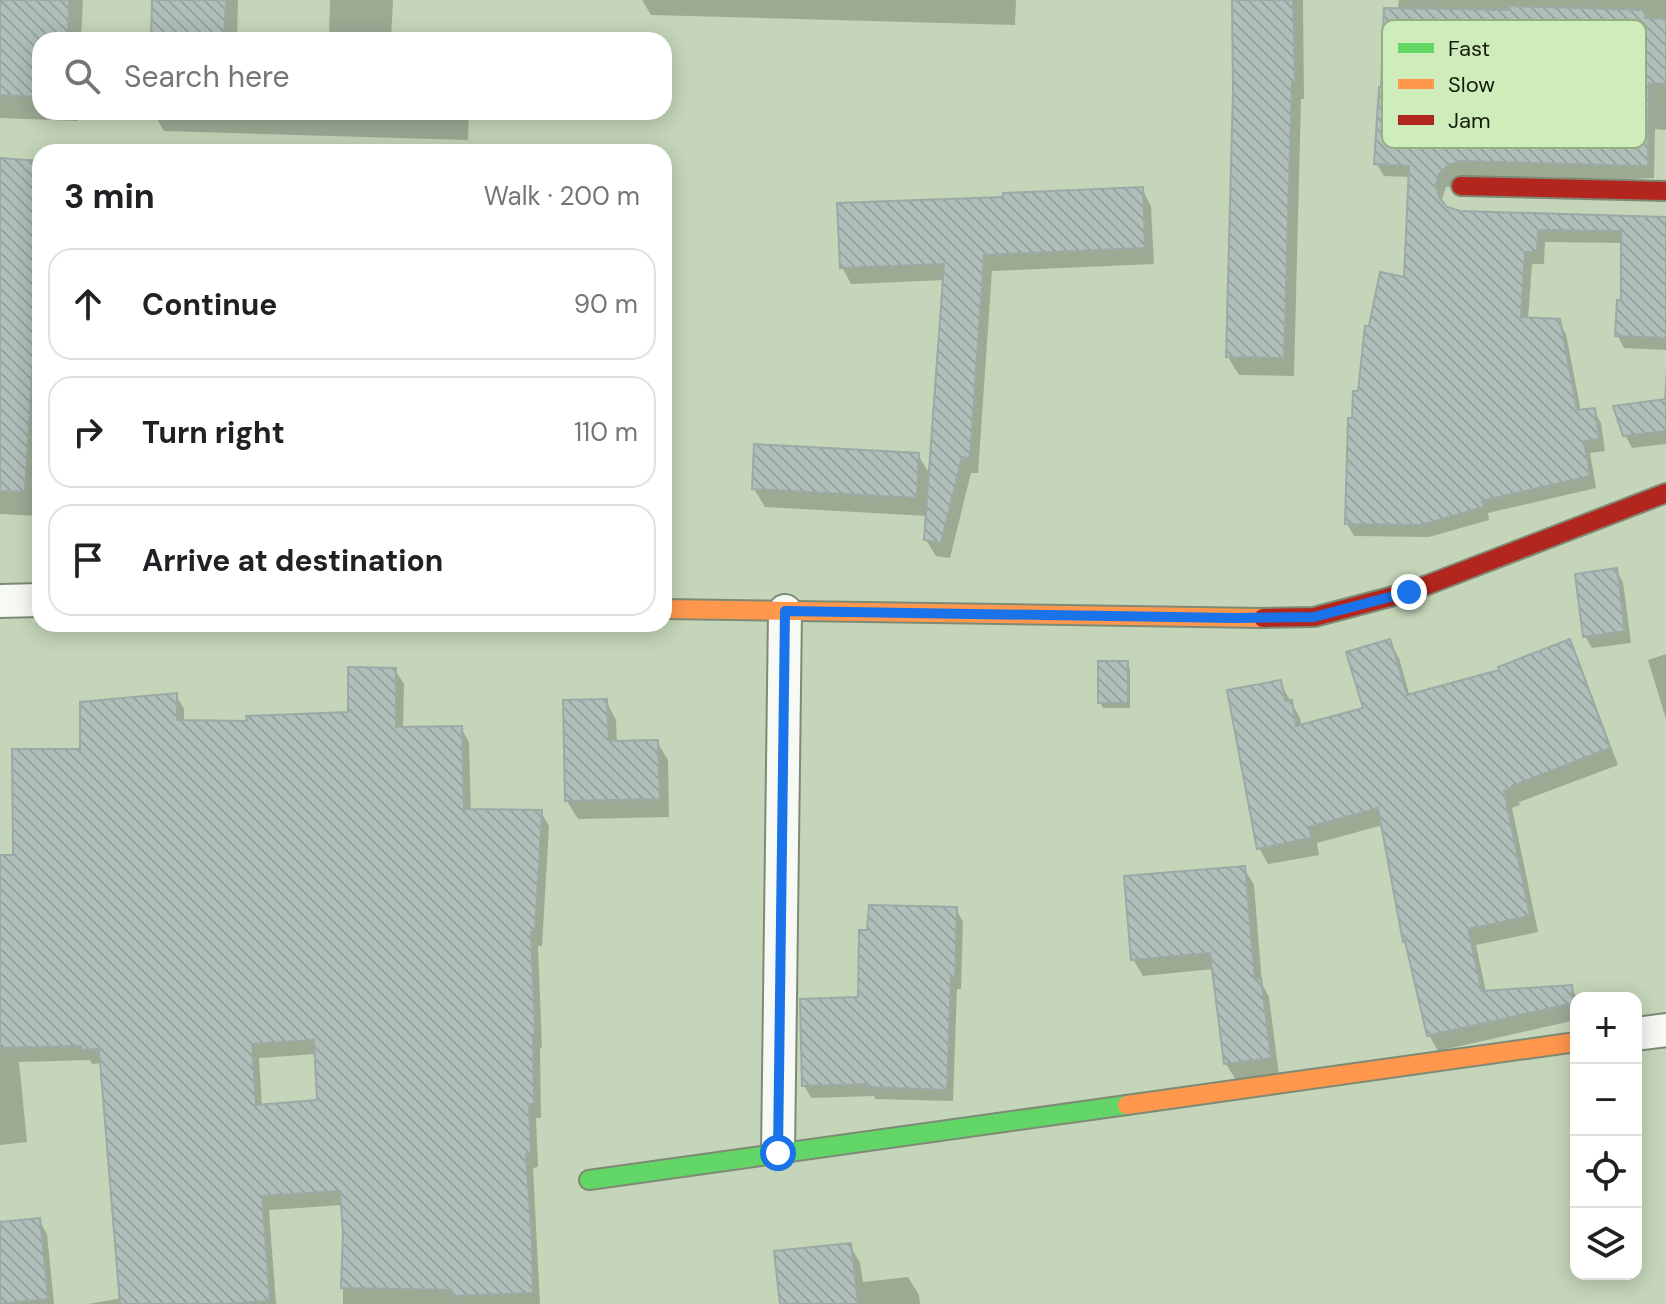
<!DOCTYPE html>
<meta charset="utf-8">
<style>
body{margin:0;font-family:"DM Sans",sans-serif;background:#f6f6f6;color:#202124}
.controls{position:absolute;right:24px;bottom:24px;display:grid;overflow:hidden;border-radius:16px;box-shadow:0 4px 20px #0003}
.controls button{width:72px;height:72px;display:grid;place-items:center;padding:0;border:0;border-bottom:2px solid #e0e0e0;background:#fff;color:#202124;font:40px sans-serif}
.stop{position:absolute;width:24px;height:24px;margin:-18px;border:6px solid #1a73e8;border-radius:50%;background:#fff}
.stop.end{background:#1a73e8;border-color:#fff;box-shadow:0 2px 8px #0008}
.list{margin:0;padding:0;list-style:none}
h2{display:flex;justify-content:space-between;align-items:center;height:104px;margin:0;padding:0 32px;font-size:34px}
h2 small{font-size:26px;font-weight:400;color:#757577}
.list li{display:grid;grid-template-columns:52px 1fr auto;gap:24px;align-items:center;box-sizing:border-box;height:112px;margin:0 16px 16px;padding:0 16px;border:2px solid #e0e0e0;border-radius:24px}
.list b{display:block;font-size:30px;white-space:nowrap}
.list em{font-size:26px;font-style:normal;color:#757577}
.icon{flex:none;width:44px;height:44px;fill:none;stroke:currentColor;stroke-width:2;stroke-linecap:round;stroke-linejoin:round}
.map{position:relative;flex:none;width:1666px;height:1304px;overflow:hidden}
.search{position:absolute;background:#fff;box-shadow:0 4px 20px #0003;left:32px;top:32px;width:640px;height:88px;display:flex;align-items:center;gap:20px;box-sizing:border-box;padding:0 28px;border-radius:24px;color:#757577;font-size:30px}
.panel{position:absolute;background:#fff;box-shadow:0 4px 20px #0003;left:32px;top:144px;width:640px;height:488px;border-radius:24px}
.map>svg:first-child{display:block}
.shadow{fill:#0003;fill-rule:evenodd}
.building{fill:url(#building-back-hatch);stroke:#9baaa5;stroke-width:2;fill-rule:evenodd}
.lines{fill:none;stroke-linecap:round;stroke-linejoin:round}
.street-casing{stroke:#7e8a75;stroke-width:36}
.fast-casing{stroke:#7e8a75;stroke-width:22}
.slow-casing{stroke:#7e8a75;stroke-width:22}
.jam-casing{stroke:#7e8a75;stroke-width:22}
.street{stroke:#f6f9f4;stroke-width:32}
.fast{stroke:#63d668;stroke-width:18}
.slow{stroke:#ff974d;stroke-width:18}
.jam{stroke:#b3261e;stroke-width:18}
.route{stroke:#1a73e8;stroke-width:10}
.key{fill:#cfedbb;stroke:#96ae86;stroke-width:2}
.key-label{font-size:22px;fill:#111c09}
</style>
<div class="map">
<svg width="1666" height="1304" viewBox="0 0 1666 1304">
<defs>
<pattern id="building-back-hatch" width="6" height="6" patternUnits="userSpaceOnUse" patternTransform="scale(2)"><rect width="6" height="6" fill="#b1bfbb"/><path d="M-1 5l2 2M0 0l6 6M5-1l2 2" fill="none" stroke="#97a49f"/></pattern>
</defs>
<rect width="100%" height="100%" fill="#c4d5b9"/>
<g class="shadow">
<path d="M0,0H83L81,40H40V112H79L78,121L0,118Z"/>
<path d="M154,0H238L237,40H153Z"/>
<path d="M330,0H393L391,40H329Z"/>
<path d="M642,0H1016L1015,25L651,15Z"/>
<path d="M1236,0H1303L1304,99H1301L1294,376L1239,375L1228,357Z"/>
<path d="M1399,0H1666V130L1655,129L1654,178L1446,187L1442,199L1444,206L1460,213L1666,219V350L1624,348L1617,335L1623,302V243L1545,242L1544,264H1532L1528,319L1558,321L1566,334L1581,412L1594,410L1601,423L1605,451L1590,453L1596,488L1488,513L1489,520L1429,537L1354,536L1347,524L1353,420L1370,328L1405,280L1410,177L1384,176L1376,163Z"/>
<path d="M153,112H469L468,140L164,131Z"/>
<path d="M0,160L40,163V474L37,516L0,514Z"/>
<path d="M1142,189L1151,206L1154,264L992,271L978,473H971L950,558L936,556L926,540L928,516L765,507L754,489L918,455L931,476L945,280L851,284L842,267L1006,199Z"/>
<path d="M1666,367V444L1632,448L1625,435L1664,402Z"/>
<path d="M1616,570L1623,582L1631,643L1592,648L1585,636Z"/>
<path d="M1390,642L1399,658L1410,697L1502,672L1569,642L1578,658L1618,765L1519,802L1520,805L1512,808L1538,932L1476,945L1486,992L1571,987L1577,998L1576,1020L1438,1051L1429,1035L1409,948L1405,941L1383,825L1317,843L1319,855L1268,864L1259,848L1280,682L1300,718L1302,727L1366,710Z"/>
<path d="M1666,654V719L1648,660Z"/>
<path d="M1127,663L1130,669V708H1103L1100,702Z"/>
<path d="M395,670L404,684L403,729L461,728L469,742L471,812H541L549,826L542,946H538L542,1048H540L541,1118H536L538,1167L533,1168L540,1304H343V1205L269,1210L276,1304H88L122,1298L102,1063L92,1064L90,1060L19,1062L27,1142L0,1145V857H15L82,751L176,695L184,709V722L249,723L349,714ZM317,1054L319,1102L262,1106L259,1058Z"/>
<path d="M606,701L616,720L617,743L657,742L668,760L669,817L578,819L567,801Z"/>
<path d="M1244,868L1254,885L1262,984L1269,997L1279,1075L1236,1080L1226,1064L1214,969L1143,976L1133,959Z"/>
<path d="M956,909L963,922L961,989H957L953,1101L875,1099L874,1096L811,1098L804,1085L860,999Z"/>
<path d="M0,1220L4,1223L39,1220L47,1234L54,1304H0Z"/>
<path d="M850,1245L860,1263L863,1282L908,1277L919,1295L920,1304H782Z"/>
</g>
<g class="building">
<path d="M0,0H69L68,40H40V97L0,95Z"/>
<path d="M152,0H226L224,40H151Z"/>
<path d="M1232,0H1293L1295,81H1292L1284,358L1226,357L1233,91Z"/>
<path d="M1509,6L1645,10V18L1666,19V84L1649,83L1648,166L1461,161L1448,165L1439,174L1436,185L1439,197L1447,207L1460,211L1666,217V338L1615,336L1617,300H1621V231L1538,230L1537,252H1525L1521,317L1560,319L1577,410L1595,408L1599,439L1584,441L1590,476L1482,501L1484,507L1421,525L1345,524L1348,418H1352L1353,391H1358L1365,326H1369L1380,272L1404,277L1409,166L1374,164L1379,87H1381L1384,8L1509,10Z"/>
<path d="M0,158L40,161V249L25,492L0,491Z"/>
<path d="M1143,187L1145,248L984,255L970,458L962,457L941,543L924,540L944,264L840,268L837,203L1003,197V193Z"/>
<path d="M1666,399V431L1623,436L1613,406Z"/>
<path d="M754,444L919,453L917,498L752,489Z"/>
<path d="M1617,568L1625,631L1583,637L1575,574Z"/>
<path d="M1390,639L1407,695L1499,670L1498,667L1570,639L1610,748L1512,786V789L1504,791L1530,916L1468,929L1482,991L1572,985L1574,1003L1427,1036L1405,941L1403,942L1378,808L1309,827L1311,838L1257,849L1227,690L1281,680L1285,701L1292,700L1296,726L1363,708L1346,652Z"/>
<rect x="1098" y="661" width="30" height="42"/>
<path d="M348,667L396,668V727L462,726L464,809L542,810L535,932H531L535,1034H533L534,1104H529L531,1153L526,1154L532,1243L533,1293L452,1296V1290L341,1288L343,1233L340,1191L262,1196L270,1301L228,1304H120L99,1049L82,1050L81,1046L0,1048V855H13L12,749H80V702L177,693V720L247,721L246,716L348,712ZM314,1040L317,1100L256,1105L252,1044Z"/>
<path d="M607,699L609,741L658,740L660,799L565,801L563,700Z"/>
<path d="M1245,866L1255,979L1261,978L1271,1058L1224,1064L1210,953L1131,960L1124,876Z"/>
<path d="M869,905L957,907L955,978L951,977L947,1090L866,1087V1084L802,1086L800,999L858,997L859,930H867Z"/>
<path d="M40,1218L48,1299L0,1304V1222Z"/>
<path d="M851,1243L858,1304H780L774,1251Z"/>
</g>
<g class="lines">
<g class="street-casing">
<g id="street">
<path d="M0,601L40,600"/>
<path d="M1636,1034L1666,1030"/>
<path d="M778,1153L785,611"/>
</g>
</g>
<g class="fast-casing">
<path id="fast" d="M589,1180L1127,1105"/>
</g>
<g class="slow-casing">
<g id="slow">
<path d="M664,609L1263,618"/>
<path d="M1127,1105L1576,1042"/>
</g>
</g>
<g class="jam-casing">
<g id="jam">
<path d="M1461,186L1666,191"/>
<path d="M1263,618L1314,617L1409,592L1666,493"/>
</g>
</g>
<use href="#street" class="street"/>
<use href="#fast" class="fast"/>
<use href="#slow" class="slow"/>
<use href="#jam" class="jam"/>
</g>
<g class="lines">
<path class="route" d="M778,1153L785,611L1234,618L1314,617L1409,592"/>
</g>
<rect x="1382" y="20" width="264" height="128" rx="12" class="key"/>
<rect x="1398" y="43" width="36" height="10" fill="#63d668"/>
<rect x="1398" y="79" width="36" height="10" fill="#ff974d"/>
<rect x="1398" y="115" width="36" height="10" fill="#b3261e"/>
<g class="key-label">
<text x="1448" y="56">Fast</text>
<text x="1448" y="92">Slow</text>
<text x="1448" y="128">Jam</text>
</g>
</svg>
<div class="controls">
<button>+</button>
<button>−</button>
<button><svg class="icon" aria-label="locate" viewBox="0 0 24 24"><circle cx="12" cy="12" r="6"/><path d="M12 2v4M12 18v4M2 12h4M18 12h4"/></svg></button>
<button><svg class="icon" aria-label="layers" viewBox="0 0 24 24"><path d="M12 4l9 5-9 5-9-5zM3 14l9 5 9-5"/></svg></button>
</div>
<div class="stop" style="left:778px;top:1153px"></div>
<div class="stop end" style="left:1409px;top:592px"></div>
<div class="search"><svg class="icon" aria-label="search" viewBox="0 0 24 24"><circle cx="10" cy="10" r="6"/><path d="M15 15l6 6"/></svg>Search here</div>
<section class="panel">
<h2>3 min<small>Walk · 200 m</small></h2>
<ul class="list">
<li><svg class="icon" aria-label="ahead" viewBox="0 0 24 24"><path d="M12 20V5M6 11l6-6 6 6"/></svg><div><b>Continue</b></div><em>90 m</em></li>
<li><svg class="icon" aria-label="right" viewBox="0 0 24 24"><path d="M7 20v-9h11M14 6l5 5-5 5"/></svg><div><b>Turn right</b></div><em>110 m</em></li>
<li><svg class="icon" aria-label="arrive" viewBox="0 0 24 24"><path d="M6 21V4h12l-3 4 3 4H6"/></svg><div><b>Arrive at destination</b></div></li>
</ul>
</section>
</div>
